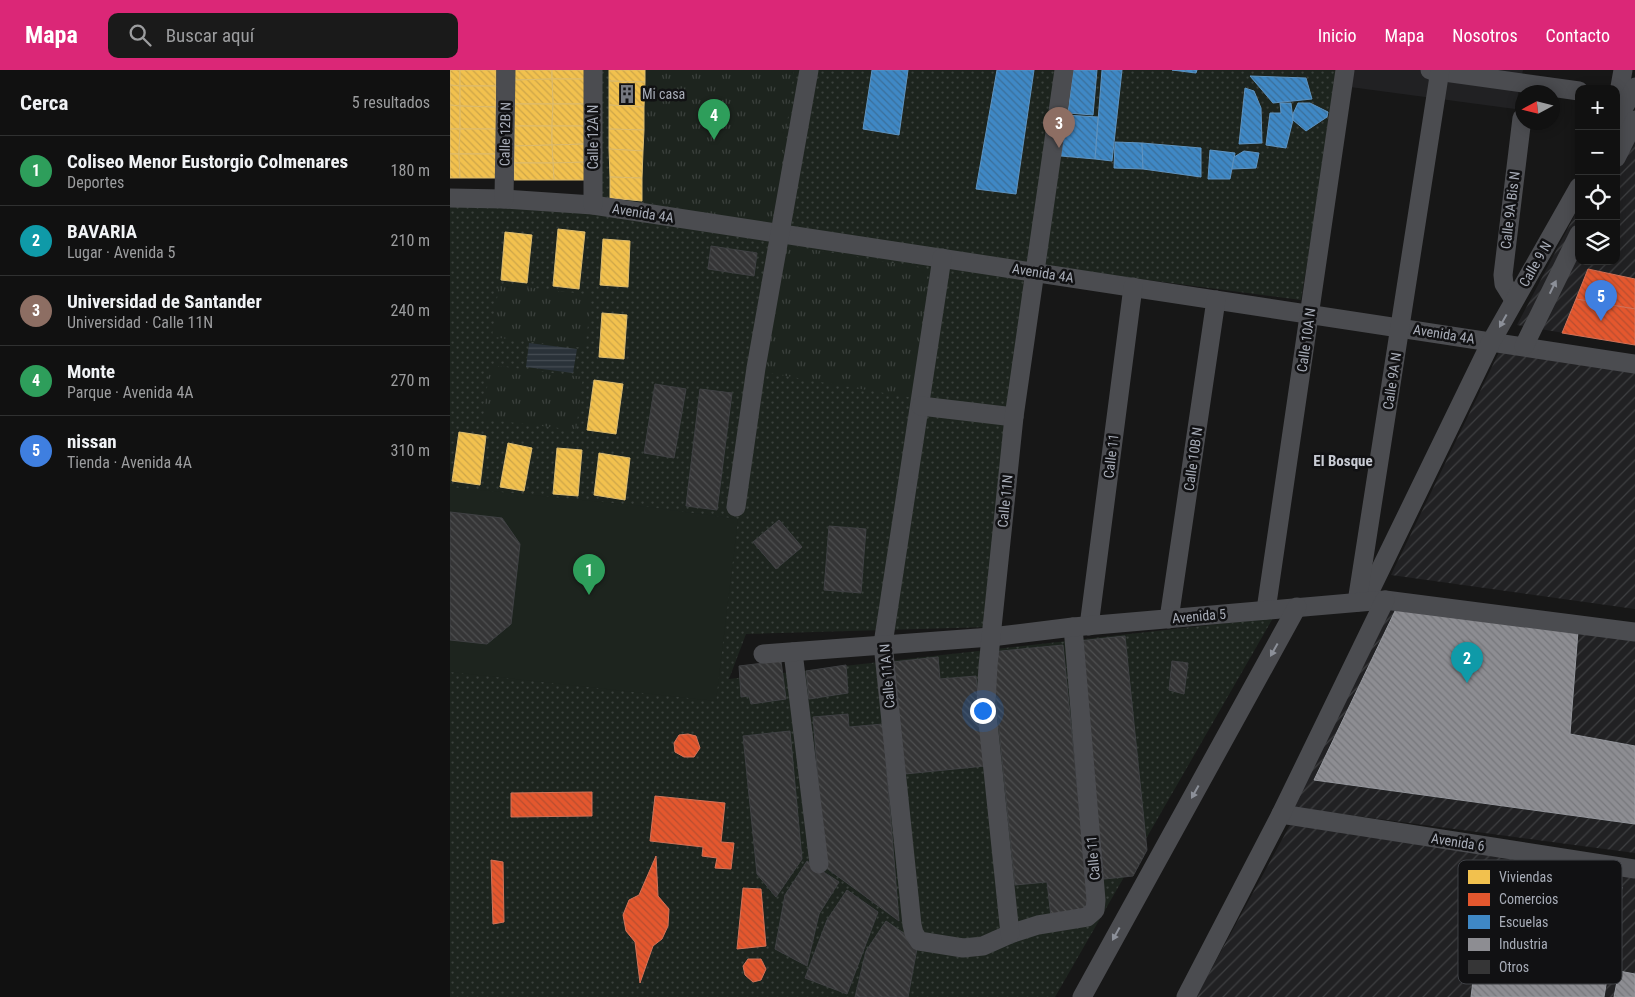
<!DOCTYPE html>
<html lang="es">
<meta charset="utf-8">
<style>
body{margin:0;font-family:"Roboto Condensed",sans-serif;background:#1a1a1a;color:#f1f3f6}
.controls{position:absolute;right:15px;top:15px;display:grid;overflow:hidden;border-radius:10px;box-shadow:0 2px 12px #0003}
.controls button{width:45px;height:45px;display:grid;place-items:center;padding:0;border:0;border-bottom:1px solid #303131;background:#111;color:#f1f3f6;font:25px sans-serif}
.compass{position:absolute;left:1065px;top:15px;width:45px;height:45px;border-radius:50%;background:#111;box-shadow:0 2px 12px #0003;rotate:263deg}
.you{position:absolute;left:532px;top:640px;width:18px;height:18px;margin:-12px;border:4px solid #fff;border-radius:50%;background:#1a73e8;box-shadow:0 0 0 8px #1a73e833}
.badge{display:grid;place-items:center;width:32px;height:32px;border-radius:50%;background:#db2777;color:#fff;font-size:16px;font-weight:700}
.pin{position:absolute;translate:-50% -41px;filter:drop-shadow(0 1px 2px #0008)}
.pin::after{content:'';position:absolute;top:26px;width:18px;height:15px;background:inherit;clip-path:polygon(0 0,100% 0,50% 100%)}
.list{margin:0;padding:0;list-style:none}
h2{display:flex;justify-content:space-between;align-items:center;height:65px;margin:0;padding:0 20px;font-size:21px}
h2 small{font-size:16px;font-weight:400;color:#9c9d9f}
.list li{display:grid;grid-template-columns:32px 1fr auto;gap:15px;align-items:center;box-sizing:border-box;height:70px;padding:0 20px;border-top:1px solid #303131}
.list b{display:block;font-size:19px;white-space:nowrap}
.list p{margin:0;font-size:16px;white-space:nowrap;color:#9c9d9f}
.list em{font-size:16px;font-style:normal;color:#9c9d9f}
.icon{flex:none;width:28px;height:28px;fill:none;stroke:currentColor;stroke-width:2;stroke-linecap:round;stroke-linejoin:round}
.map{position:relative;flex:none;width:1185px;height:927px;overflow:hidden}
header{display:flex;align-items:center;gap:30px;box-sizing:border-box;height:70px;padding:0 25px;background:#db2777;color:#fff}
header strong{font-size:24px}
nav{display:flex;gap:28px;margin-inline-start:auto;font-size:18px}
.search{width:350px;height:45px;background:#1a1a1a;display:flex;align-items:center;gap:12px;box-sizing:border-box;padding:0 18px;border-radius:10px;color:#9c9d9f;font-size:19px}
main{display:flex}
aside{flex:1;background:#111}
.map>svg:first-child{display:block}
.built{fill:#212123}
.industrial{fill:url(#industrial-furrows)}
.grass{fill:url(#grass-dots)}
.park{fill:url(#park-tufts)}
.pitch{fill:#1d241e}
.water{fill:url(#water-rules)}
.homes{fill:url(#homes-back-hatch);stroke:#dcbb6e}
.shops{fill:url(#shops-back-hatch);stroke:#d27157}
.schools{fill:url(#schools-back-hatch);stroke:#5e93c1}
.industry{fill:url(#industry-back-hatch);stroke:#95979d}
.building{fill:url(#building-back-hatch);stroke:#3f4043}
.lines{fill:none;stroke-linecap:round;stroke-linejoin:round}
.street{stroke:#4b4c50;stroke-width:19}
.oneway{fill:#8c9099}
.labels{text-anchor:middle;stroke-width:5;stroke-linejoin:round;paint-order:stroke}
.poi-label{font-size:14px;fill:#a8adb8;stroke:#111113;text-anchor:start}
.street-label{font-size:14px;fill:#a8adb8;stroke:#111113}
.neighbourhood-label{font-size:15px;font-weight:bold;fill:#c9ccd4;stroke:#111113}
.key{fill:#111113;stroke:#3e4045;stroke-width:1}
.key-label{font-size:14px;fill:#a8adb8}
</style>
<header>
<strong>Mapa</strong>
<div class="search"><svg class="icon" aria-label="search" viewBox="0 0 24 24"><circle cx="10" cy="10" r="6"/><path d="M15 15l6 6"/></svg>Buscar aquí</div>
<nav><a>Inicio</a><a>Mapa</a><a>Nosotros</a><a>Contacto</a></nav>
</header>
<main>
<aside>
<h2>Cerca<small>5 resultados</small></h2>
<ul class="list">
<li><span class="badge" style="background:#2e9e5b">1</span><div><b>Coliseo Menor Eustorgio Colmenares</b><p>Deportes</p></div><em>180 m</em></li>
<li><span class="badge" style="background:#0f9aa8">2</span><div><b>BAVARIA</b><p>Lugar · Avenida 5</p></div><em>210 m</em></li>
<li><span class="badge" style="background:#8d6e63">3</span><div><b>Universidad de Santander</b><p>Universidad · Calle 11N</p></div><em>240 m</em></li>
<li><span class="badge" style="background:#2e9e5b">4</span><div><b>Monte</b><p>Parque · Avenida 4A</p></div><em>270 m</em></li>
<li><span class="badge" style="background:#3f7fe0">5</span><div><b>nissan</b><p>Tienda · Avenida 4A</p></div><em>310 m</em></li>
</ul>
</aside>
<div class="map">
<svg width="1185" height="927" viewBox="0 0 1185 927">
<defs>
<pattern id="industrial-furrows" width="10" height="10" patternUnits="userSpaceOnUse" patternTransform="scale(1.25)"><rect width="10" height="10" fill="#212123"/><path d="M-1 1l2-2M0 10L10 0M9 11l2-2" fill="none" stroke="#3e3f41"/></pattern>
<pattern id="grass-dots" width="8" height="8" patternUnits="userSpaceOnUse" patternTransform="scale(1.25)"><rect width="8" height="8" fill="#1d241e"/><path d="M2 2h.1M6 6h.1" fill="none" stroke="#3b413d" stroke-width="1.8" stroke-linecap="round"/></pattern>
<pattern id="park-tufts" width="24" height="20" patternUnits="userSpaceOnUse" patternTransform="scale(1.25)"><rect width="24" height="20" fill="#1d241e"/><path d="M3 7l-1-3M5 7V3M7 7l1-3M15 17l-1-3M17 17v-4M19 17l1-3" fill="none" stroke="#3b413d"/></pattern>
<pattern id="water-rules" width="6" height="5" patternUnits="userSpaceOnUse" patternTransform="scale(1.25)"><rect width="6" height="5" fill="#2a3239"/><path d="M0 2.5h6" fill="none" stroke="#464d54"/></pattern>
<pattern id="homes-back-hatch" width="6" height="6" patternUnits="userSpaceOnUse" patternTransform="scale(1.25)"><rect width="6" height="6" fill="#f2c14e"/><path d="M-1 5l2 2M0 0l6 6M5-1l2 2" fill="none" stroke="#cca549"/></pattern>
<pattern id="shops-back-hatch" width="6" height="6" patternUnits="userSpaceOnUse" patternTransform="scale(1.25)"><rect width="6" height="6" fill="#e4572e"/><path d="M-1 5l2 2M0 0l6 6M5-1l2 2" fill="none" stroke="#b84e30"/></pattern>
<pattern id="schools-back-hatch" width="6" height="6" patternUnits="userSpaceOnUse" patternTransform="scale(1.25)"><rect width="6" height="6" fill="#3f88c5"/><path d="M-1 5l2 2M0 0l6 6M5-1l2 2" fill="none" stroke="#3b6f9a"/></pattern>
<pattern id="industry-back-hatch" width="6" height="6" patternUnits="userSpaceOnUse" patternTransform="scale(1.25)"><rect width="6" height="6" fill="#8d8d92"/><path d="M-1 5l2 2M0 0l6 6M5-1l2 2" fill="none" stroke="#76777b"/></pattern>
<pattern id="building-back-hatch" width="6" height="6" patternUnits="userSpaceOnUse" patternTransform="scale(1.25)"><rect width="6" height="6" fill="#353536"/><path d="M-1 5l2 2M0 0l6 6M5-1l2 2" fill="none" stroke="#4f5051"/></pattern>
</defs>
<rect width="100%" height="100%" fill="#171717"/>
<path class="built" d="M903,0H1073L1065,39L900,17Z"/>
<g class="industrial">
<path d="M1179,42L1185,43V275L1067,255L1129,137V191H1166V66Z"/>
<path d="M1053,274L1185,296V539L941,505Z"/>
<path d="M931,533L1185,568V783L839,737Z"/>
<path d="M840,755L1185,803V927H746Z"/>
</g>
<path class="grass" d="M143,0H889L851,230L591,196L540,557L296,564L279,609L823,548L605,927H0V126L143,135Z"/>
<g class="park">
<path d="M195,0H344L324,155L192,131Z"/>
<path d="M336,175L478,199L463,328L313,302Z"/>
<path d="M49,214L142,225L135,278L42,267Z"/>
<path d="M40,295L133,307L126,360L33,349Z"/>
</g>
<path class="pitch" d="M0,417L183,435L288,449L266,631L0,602Z"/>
<path class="water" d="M79,273L127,279L123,303L76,297Z"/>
<g class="homes">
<path d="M0,0H10V16L0,15Z"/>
<rect x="10" y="0" width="36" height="16"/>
<path d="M64,0H102V9L64,10Z"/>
<rect x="102" y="0" width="34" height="9"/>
<path d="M159,0H195V12L159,11Z"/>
<path d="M102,9H136V34H103Z"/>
<path d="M102,9L103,34H64V10Z"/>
<path d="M159,11L195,12L194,37L159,35Z"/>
<path d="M0,15L10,16V36L0,35Z"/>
<path d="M10,16H46V37L10,36Z"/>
<path d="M64,34H103L102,56H64Z"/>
<path d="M103,34H136V56H102Z"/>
<path d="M0,35L10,36V59H0Z"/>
<path d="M159,35L194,37V60L159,59Z"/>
<path d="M10,36L46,37V59H10Z"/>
<path d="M64,56H102V75L64,76Z"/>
<path d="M102,56H136V74L102,75Z"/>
<path d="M0,59H10L9,84H0Z"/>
<path d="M10,59H46V84H9Z"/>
<path d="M159,59L194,60L193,81L159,79Z"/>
<path d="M136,74L137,92L103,93L102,75Z"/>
<path d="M102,75L103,93H64V76Z"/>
<path d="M159,79L193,81L192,108L160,107Z"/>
<path d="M0,84H9L10,108H0Z"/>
<path d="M9,84H46V108H10Z"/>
<path d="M137,92V110H104L103,93Z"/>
<path d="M64,93H103L104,110H64Z"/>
<path d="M160,107L192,108V131L160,128Z"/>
<path d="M108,159L135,162L129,219L103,216Z"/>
<path d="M55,162L82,165L77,213L51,210Z"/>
<path d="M153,169L180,171L178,217L150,215Z"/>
<path d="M152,243L177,245L174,289L149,287Z"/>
<path d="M144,310L173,314L166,364L137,360Z"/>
<path d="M9,362L36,366L30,415L2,411Z"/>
<path d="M58,373L82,378L74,421L50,417Z"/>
<path d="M107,378L132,380L128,426L103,424Z"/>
<path d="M149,383L180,388L175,430L144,425Z"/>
</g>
<g class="shops">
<path d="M1138,199L1185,209V239L1126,229Z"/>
<path d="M1126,229L1185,239V275L1112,263Z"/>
<path d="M238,664L246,666L250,678L244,687H234L225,682L224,673L229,665Z"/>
<path d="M142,722V746L61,747V723Z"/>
<path d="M205,726L275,733L271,772L284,773L281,799L265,798L267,788L252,786L253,777L200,771Z"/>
<path d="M206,786L208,826L219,839L218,856L212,869L203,876L190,913L185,872L176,861L173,845L179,830L189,825Z"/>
<path d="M41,790L53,792L54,852L43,854Z"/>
<path d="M293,818L311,819L316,876L287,879Z"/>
<path d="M298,889H311L316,899L311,910L303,912L295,905L293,896Z"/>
</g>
<g class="schools">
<path d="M422,0H458L449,65L413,59Z"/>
<path d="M547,0H584L566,124L526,119Z"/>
<path d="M623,0H647L643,45L618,43Z"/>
<path d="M652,0H672L662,91L645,89Z"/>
<path d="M722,0H747L746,3Z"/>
<path d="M800,6L856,8L862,29L823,33Z"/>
<path d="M795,18L804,21L811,38L812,73L789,74Z"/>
<path d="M830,33H841L843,50L836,78L816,75L820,43H831Z"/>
<path d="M848,33H860L878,42L877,47L856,61L843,50V44Z"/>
<path d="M615,45L648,47L645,89L611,86Z"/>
<path d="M665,72L692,73L693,99L664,98Z"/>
<path d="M692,73L751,78V107L693,99Z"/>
<path d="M760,80L785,83L780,109H758Z"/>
<path d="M794,81L809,83L806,98L782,99L784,87Z"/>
</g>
<g class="industry">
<path d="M946,539L1128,561L1120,664L1185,676V754L864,710Z"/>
<path d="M1036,807L1172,817L1154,927H1021Z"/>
<path d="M1169,901L1185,904V927H1164Z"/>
</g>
<g class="building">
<path d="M261,176L307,183L304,206L258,199Z"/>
<path d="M205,314L236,319L224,388L194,383Z"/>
<path d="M250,319L282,323L267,440L236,436Z"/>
<path d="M0,442L52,448L70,474L61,554L37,574L0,570Z"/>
<path d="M329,450L352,477L326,499L303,472Z"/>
<path d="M379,456L416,459L411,523L374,520Z"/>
<path d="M675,566L697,780L683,806L654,809L629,571Z"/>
<path d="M613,575L640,843L601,847L597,812L565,815L541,582Z"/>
<path d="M488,587L490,609L526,606L535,696L455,704L443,592Z"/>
<path d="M331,591L336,629L301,634L299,626L291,627L289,596Z"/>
<path d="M722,591L738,593L734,624L719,620Z"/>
<path d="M396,595L398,623L359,629L356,601Z"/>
<path d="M398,644L399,657L433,654L449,851L375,797L363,647Z"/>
<path d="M340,661L352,789L326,827L307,804L293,666Z"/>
<path d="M357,791L389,812L369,844L357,896L325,879L335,825Z"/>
<path d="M397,820L428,842L397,924L355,908L377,850Z"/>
<path d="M436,851L468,873L458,927H405L416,881Z"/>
</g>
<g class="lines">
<g class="street">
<path d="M980,0L1129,21"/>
<path d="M1168,28L1173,0"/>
<path d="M1166,52L1185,17"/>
<path d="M1166,88L1185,50"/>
<path d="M0,128L54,129L143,135L1185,294"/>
<path d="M54,129L56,0"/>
<path d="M143,135V0"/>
<path d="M492,188L433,574L462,855L464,863L469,871L513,878L533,876L560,864L588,855L637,847L645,840L646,830L623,557"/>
<path d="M1064,230L1054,214L1053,205L1072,48"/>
<path d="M1074,276L1129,164"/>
<path d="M471,336L564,347"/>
<path d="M286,437L306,298L359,0"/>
<path d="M915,531L1041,272L1129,117"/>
<path d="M907,532L990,0"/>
<path d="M816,540L895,0"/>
<path d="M719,549L766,230"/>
<path d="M639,556L683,217"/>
<path d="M343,582L369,794"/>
<path d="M313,584L541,567L623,557L935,530L1185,562"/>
<path d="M831,744L1185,799"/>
<path d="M560,864L536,633L538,596L564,347L614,0"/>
<path d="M632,927L847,537"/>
<path d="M736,927L831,744L935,530"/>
</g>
</g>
<defs><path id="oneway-solid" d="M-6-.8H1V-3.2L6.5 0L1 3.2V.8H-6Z" transform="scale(1.25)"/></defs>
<g class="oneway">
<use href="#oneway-solid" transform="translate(1103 217) rotate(-64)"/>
<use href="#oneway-solid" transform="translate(1053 251) rotate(119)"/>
<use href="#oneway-solid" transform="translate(824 580) rotate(119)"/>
<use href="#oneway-solid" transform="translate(745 722) rotate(119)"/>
<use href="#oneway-solid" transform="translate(666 864) rotate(119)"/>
</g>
<defs>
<g id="building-bare" transform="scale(1.5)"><path d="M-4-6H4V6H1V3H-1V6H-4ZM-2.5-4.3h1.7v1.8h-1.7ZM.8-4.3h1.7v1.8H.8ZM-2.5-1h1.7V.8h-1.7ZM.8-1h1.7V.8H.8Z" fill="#757880" stroke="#111113" stroke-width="2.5" paint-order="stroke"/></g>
</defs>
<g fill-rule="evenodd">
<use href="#building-bare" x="177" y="24"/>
</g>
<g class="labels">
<g class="poi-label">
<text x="192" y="29">Mi casa</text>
</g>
<g class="street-label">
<text transform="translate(55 64) rotate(-89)" y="5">Calle 12B N</text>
<text transform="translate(143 67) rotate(-90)" y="5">Calle 12A N</text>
<text transform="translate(1060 140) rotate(-83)" y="5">Calle 9A Bis N</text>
<text transform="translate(193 143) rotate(9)" y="5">Avenida 4A</text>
<text transform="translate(1085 194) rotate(-60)" y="5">Calle 9 N</text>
<text transform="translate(593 203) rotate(9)" y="5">Avenida 4A</text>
<text transform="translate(994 264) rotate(9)" y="5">Avenida 4A</text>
<text transform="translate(856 270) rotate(-82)" y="5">Calle 10A N</text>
<text transform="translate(942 311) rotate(-81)" y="5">Calle 9A N</text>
<text transform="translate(661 386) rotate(-83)" y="5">Calle 11</text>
<text transform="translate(743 389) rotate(-82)" y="5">Calle 10B N</text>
<text transform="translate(555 431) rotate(-84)" y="5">Calle 11N</text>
<text transform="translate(749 546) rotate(-5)" y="5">Avenida 5</text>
<text transform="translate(437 606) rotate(-95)" y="5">Calle 11A N</text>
<text transform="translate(1008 772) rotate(9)" y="5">Avenida 6</text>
<text transform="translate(643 788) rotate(-95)" y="5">Calle 11</text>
</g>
<g class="neighbourhood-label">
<text x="893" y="396">El Bosque</text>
</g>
</g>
<rect x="1008" y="790" width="164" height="124" rx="8" class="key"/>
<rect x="1018" y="800" width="22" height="14" fill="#f2c14e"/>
<rect x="1018" y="823" width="22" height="13" fill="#e4572e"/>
<rect x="1018" y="845" width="22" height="14" fill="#3f88c5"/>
<rect x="1018" y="868" width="22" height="13" fill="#8d8d92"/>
<rect x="1018" y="890" width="22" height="14" fill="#353536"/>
<g class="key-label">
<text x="1049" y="812">Viviendas</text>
<text x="1049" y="834">Comercios</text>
<text x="1049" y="857">Escuelas</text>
<text x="1049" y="879">Industria</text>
<text x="1049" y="902">Otros</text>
</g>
</svg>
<div class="controls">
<button>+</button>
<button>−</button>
<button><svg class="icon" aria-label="locate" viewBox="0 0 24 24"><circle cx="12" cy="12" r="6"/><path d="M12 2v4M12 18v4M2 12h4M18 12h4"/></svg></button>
<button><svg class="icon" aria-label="layers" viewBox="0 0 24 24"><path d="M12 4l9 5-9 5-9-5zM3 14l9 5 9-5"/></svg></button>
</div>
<svg class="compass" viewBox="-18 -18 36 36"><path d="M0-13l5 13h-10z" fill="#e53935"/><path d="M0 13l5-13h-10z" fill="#9c9d9f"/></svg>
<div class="you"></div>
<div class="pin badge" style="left:139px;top:525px;background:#2e9e5b">1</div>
<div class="pin badge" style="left:1017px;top:613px;background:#0f9aa8">2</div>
<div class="pin badge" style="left:609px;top:78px;background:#8d6e63">3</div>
<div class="pin badge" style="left:264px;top:70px;background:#2e9e5b">4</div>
<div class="pin badge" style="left:1151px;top:251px;background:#3f7fe0">5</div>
</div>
</main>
